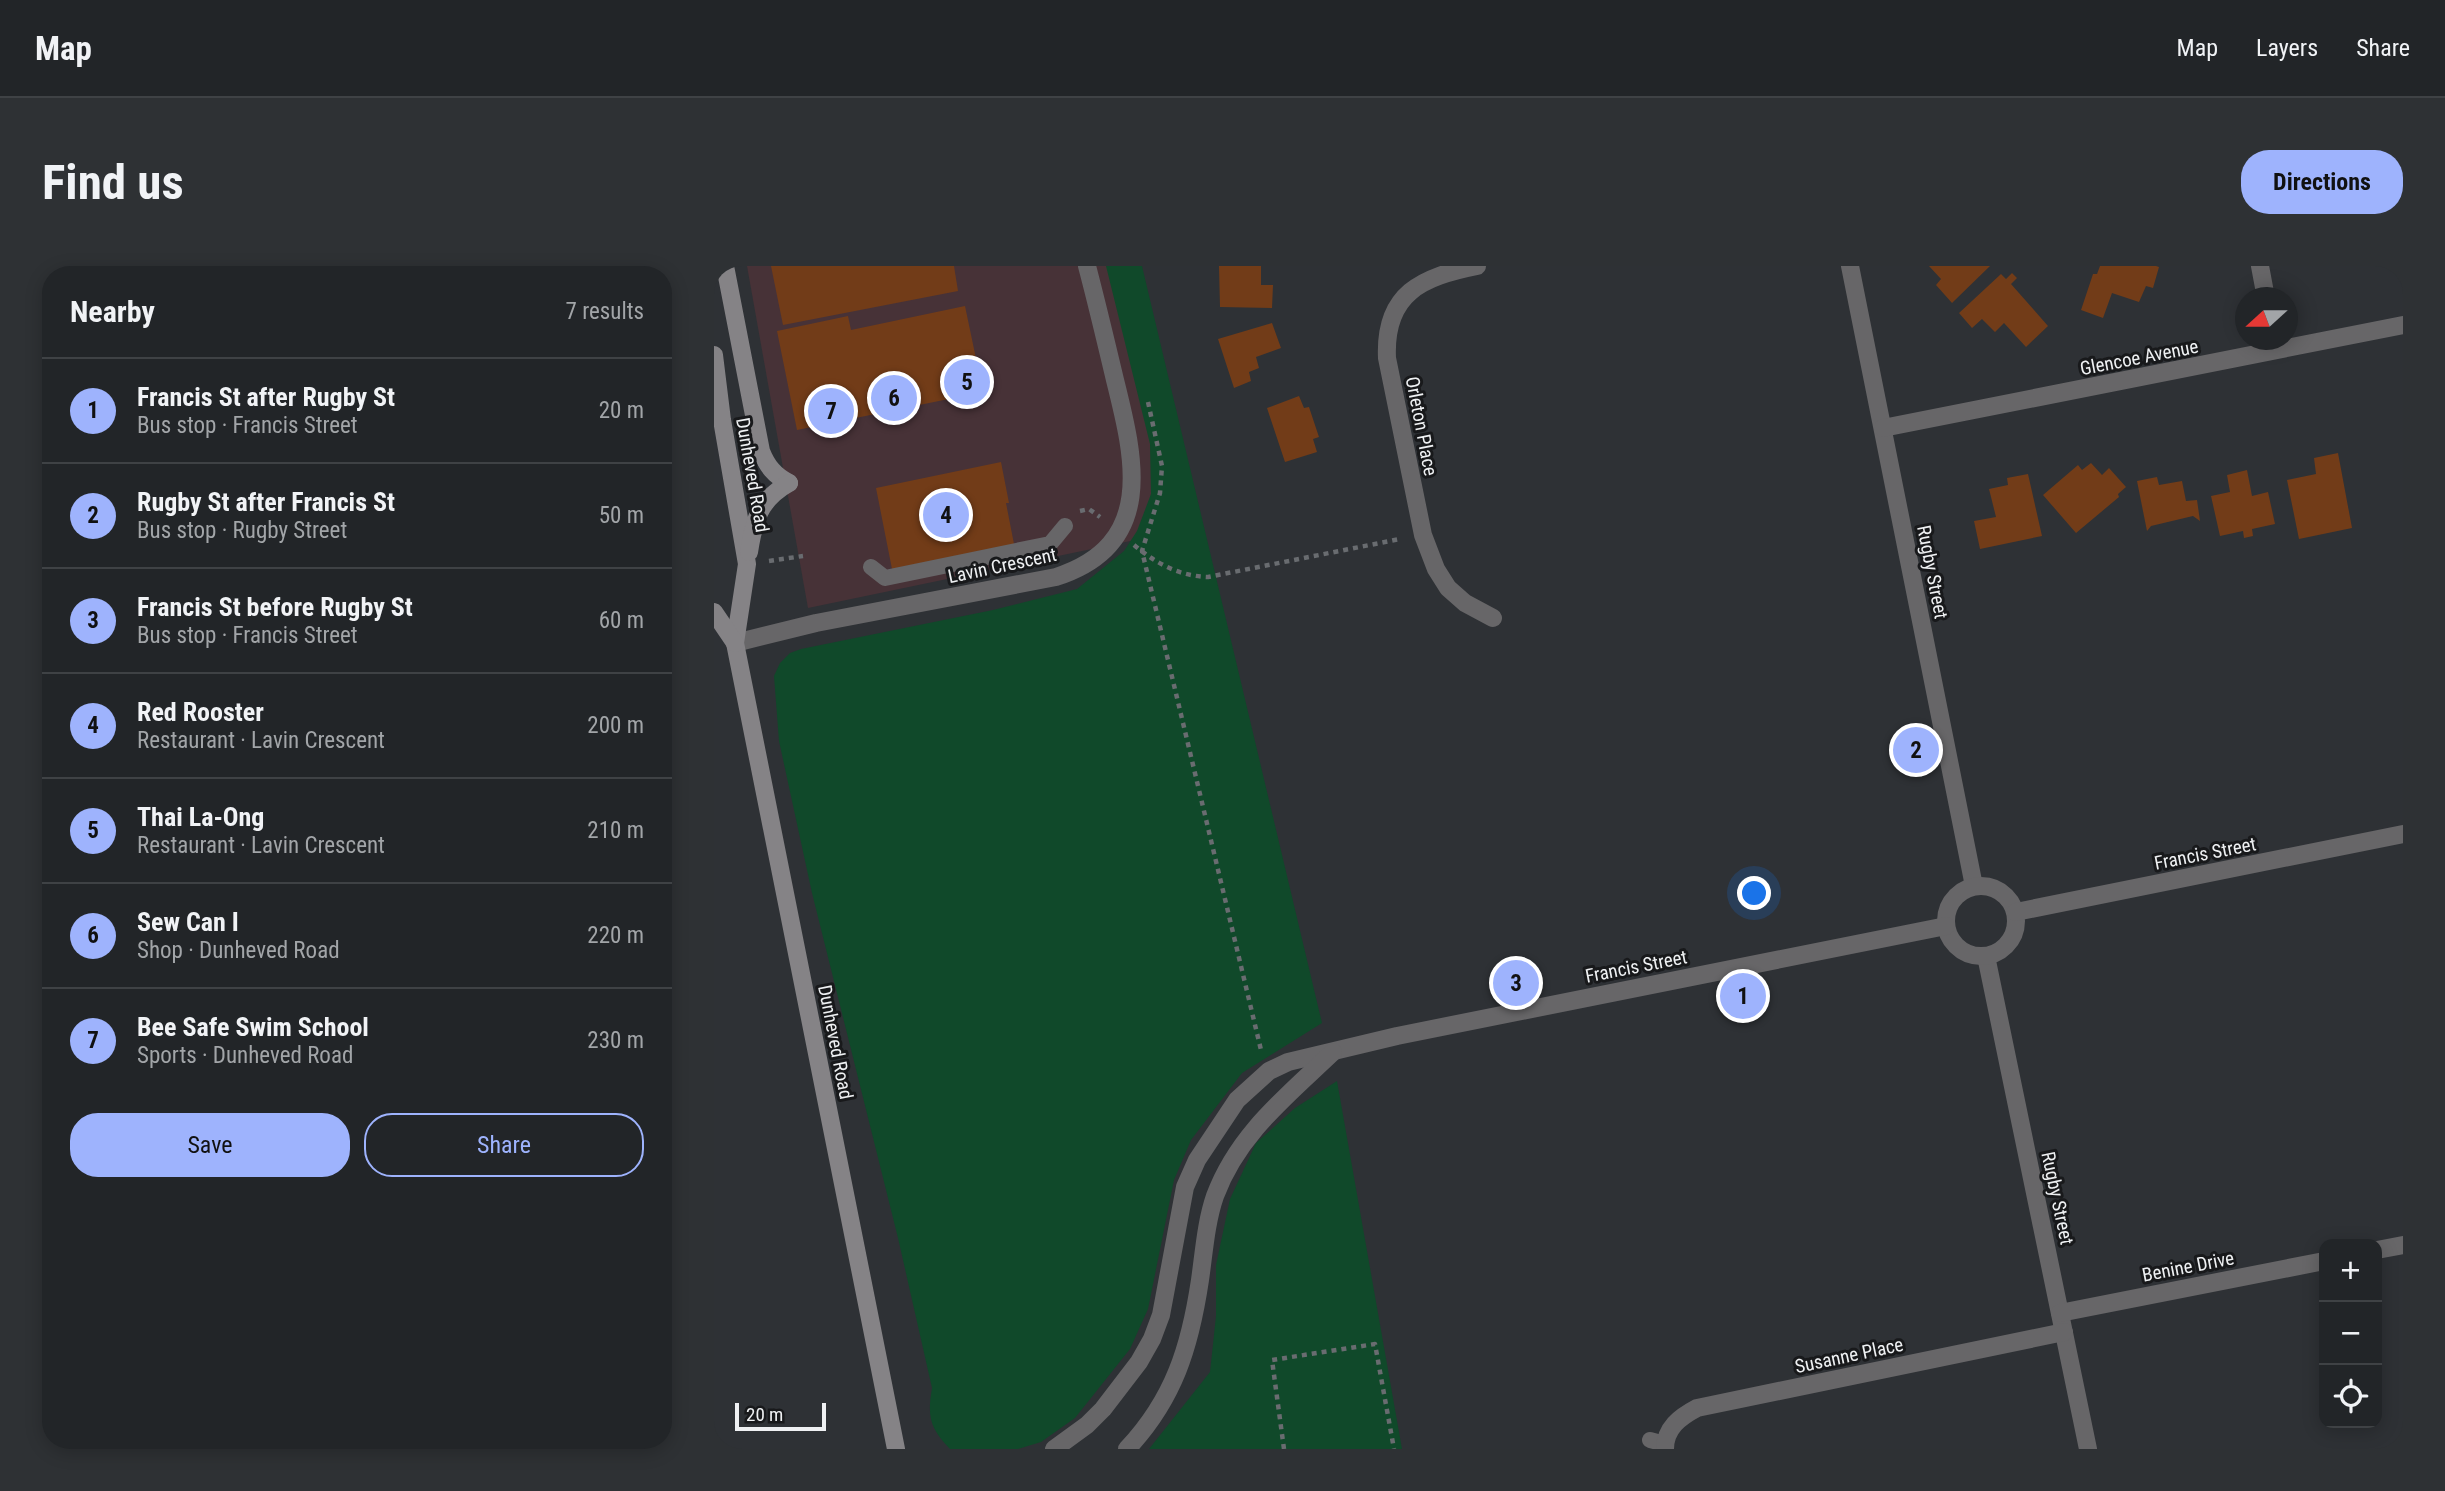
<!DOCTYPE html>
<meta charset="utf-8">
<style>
body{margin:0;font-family:"Roboto Condensed",sans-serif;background:#2e3134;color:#f1f3f6}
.controls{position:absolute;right:21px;bottom:21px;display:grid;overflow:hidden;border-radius:14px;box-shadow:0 4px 18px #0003}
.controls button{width:63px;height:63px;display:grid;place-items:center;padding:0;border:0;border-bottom:2px solid #3f4245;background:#222528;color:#f1f3f6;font:35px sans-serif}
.compass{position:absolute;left:1521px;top:21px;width:63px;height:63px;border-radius:50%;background:#222528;box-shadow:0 4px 18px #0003;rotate:249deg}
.scale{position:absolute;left:21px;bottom:18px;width:91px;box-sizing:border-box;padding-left:7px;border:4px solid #eff1f3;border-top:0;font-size:19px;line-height:24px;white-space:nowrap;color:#eff1f3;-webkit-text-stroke:5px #18191b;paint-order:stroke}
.you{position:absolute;left:1041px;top:628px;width:24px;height:24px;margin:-18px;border:5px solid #fff;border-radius:50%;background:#1a73e8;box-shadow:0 0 0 10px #1a73e833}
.badge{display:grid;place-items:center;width:46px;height:46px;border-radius:50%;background:#9eb3fd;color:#111;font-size:23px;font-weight:700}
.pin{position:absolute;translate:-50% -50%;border:4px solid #fff;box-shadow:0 2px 7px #0006}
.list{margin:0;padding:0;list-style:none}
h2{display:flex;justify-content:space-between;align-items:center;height:91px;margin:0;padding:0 28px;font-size:30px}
h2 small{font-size:23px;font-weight:400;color:#a2a5a8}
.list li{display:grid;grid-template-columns:46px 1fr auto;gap:21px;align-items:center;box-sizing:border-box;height:105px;padding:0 28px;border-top:2px solid #3f4245}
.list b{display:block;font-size:26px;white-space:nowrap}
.list p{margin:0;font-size:23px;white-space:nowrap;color:#a2a5a8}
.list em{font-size:23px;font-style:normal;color:#a2a5a8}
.actions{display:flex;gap:14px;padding:21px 28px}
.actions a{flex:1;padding:16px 0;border:2px solid #9eb3fd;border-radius:28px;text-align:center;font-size:24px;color:#9eb3fd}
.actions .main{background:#9eb3fd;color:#111}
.icon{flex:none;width:38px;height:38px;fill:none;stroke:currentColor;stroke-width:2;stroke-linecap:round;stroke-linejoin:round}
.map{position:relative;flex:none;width:1689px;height:1183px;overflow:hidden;border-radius:28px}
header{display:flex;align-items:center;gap:42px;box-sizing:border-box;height:98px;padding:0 35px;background:#222528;border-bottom:2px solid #3f4245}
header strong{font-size:33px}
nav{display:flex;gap:38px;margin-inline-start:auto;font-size:24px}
.intro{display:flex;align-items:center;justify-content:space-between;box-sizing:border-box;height:168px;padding:0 42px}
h1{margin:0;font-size:49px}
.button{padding:18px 32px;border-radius:28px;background:#9eb3fd;color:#111;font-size:24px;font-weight:700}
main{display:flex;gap:42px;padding:0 42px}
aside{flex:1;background:#222528;border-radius:28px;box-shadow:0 4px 18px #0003}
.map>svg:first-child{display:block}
.commercial{fill:#473237}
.green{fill:#10492a}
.building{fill:#723c18}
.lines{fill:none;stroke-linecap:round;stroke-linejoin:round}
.path{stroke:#696c70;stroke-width:4.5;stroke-dasharray:5 5;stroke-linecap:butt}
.service{stroke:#676668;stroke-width:16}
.minor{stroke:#676668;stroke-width:18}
.tertiary{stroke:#676668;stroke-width:18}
.secondary{stroke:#858386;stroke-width:18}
.labels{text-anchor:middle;stroke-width:6;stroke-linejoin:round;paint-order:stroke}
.street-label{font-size:19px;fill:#eff1f3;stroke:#18191b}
</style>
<header>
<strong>Map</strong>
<nav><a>Map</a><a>Layers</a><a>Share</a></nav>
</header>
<div class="intro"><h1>Find us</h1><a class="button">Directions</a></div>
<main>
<aside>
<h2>Nearby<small>7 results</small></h2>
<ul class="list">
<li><span class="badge">1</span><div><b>Francis St after Rugby St</b><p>Bus stop · Francis Street</p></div><em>20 m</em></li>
<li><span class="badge">2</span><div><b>Rugby St after Francis St</b><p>Bus stop · Rugby Street</p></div><em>50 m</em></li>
<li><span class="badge">3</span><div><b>Francis St before Rugby St</b><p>Bus stop · Francis Street</p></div><em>60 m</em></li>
<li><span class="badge">4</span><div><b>Red Rooster</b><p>Restaurant · Lavin Crescent</p></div><em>200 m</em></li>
<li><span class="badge">5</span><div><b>Thai La-Ong</b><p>Restaurant · Lavin Crescent</p></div><em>210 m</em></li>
<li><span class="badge">6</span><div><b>Sew Can I</b><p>Shop · Dunheved Road</p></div><em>220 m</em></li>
<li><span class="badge">7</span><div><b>Bee Safe Swim School</b><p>Sports · Dunheved Road</p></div><em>230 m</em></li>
</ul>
<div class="actions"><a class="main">Save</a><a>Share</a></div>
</aside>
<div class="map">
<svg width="1689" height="1183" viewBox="0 0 1689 1183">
<rect width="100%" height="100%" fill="#2e3135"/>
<path class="commercial" d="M33,0H402L469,264L94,342Z"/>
<g class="green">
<path d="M392,0H428L608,757L528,807L477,874L460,914L434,1043L416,1083L361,1152L327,1176L304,1183H236C216,1162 213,1151 218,1122L184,972L98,627L65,475L60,410L66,397L76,387L87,383L279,344L363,323L410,285L423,265L437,228L436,178Z"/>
<path d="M623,815L688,1183H435L496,1106L502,1050V999L516,933L542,877L581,842Z"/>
</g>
<g class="building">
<path d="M57,0H240L244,25L69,59Z"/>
<path d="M505,0H547V19H559L558,42L506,41Z"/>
<path d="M1215,0H1276L1238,37L1222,19L1227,13Z"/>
<path d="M1386,0H1442L1445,1L1439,22L1432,20L1425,36L1398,27L1389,52L1367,44L1379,8H1383Z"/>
<path d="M1298,7L1303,12L1297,18L1334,60L1312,81L1290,57L1281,66L1268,53L1258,62L1245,47L1287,8L1292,13Z"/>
<path d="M251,40L269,126L83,164L63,65L134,50L137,64Z"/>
<path d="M558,57L567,82L542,91L545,102L535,106L537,115L520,122L504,73Z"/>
<path d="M585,130L590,142L595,141L605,171L599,173L603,186L571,196L553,142Z"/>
<path d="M1624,187L1638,262L1585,273L1573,214L1602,208L1600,192Z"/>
<path d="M287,196L295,237H292L300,278L178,303L162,222Z"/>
<path d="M1377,197L1388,209L1395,202L1412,221L1404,228L1405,231L1362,267L1329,229L1364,199L1368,204Z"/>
<path d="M1533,204L1538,230L1554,226L1561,258L1538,263L1539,270L1530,272L1529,265L1506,270L1497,230L1516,226L1513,209Z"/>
<path d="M1314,208L1328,270L1266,283L1260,255L1282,251L1275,223L1294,219L1293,212Z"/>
<path d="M1443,211L1445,219L1468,215L1472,235L1483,234L1486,255L1479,250L1437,260L1433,265L1423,215Z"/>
</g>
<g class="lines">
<g class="path">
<path d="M434,136L448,200L446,227L428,285L547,784"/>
<path d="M366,245L375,243L386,251"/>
<path d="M420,279C443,298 465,310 494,311L686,273"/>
<path d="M55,295L89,290"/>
<path d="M570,1183L558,1094L661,1078L680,1183"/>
</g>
<g class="service">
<path d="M157,301L171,312L336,278L351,260"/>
<path d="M936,1174L951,1178"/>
</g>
<g class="minor">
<path d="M763,0C708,11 670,27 673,92L709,269L722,303L734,322L751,337L779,352"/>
<path d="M1136,0L1260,620"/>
<path d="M1546,0L1552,32"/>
<path d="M1169,162L1689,59"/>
<path d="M21,377L102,357L342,311C442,279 421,194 401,114C392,76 383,38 373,0"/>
<path d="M1272,690L1374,1183"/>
<path d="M1663,984L1689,979"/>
<path d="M1346,1047L1610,995"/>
<path d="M951,1183C951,1162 966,1151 983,1142L1350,1066"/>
</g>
<g class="tertiary">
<circle cx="1267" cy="655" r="35"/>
<path d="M1302,646L1689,568"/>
<path d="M340,1183L373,1159L389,1143L425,1096L438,1073L447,1049L471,921L483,894L523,834L555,805L574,796L683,770L1232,660"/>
<path d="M413,1183C460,1133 476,1081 486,1014C490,986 492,956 501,930C524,868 573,830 619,786"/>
</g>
<g class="secondary">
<path d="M11,0L47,185C53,200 60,209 75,217"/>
<path d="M0,89L8,154L33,298L21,377L182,1183"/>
<path d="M35,286C40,254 45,234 75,217"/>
<path d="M0,346L21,377"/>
</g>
</g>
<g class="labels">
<g class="street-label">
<text transform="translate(1425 91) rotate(-11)" y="7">Glencoe Avenue</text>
<text transform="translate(708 160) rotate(79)" y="7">Orleton Place</text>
<text transform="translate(39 209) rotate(80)" y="7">Dunheved Road</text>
<text transform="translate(288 299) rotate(-12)" y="7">Lavin Crescent</text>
<text transform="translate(1219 306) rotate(79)" y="7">Rugby Street</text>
<text transform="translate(1491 587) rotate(-11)" y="7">Francis Street</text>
<text transform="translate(922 700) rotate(-11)" y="7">Francis Street</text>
<text transform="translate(122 776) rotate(79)" y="7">Dunheved Road</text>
<text transform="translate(1344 932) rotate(78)" y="7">Rugby Street</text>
<text transform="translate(1474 1000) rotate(-11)" y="7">Benine Drive</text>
<text transform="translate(1135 1089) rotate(-12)" y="7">Susanne Place</text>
</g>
</g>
</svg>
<div class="controls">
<button>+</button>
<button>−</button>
<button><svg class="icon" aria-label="locate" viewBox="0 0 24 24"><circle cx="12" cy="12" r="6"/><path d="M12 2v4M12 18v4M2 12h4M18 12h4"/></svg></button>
</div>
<svg class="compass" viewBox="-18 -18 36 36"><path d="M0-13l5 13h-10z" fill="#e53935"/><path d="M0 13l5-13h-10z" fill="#a2a5a8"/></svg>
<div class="scale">20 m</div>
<div class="you"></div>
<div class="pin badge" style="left:1029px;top:730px">1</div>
<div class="pin badge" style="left:1202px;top:484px">2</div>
<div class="pin badge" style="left:802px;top:717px">3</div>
<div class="pin badge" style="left:232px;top:249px">4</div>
<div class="pin badge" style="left:253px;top:116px">5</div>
<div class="pin badge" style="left:180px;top:132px">6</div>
<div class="pin badge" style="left:117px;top:145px">7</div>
</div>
</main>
